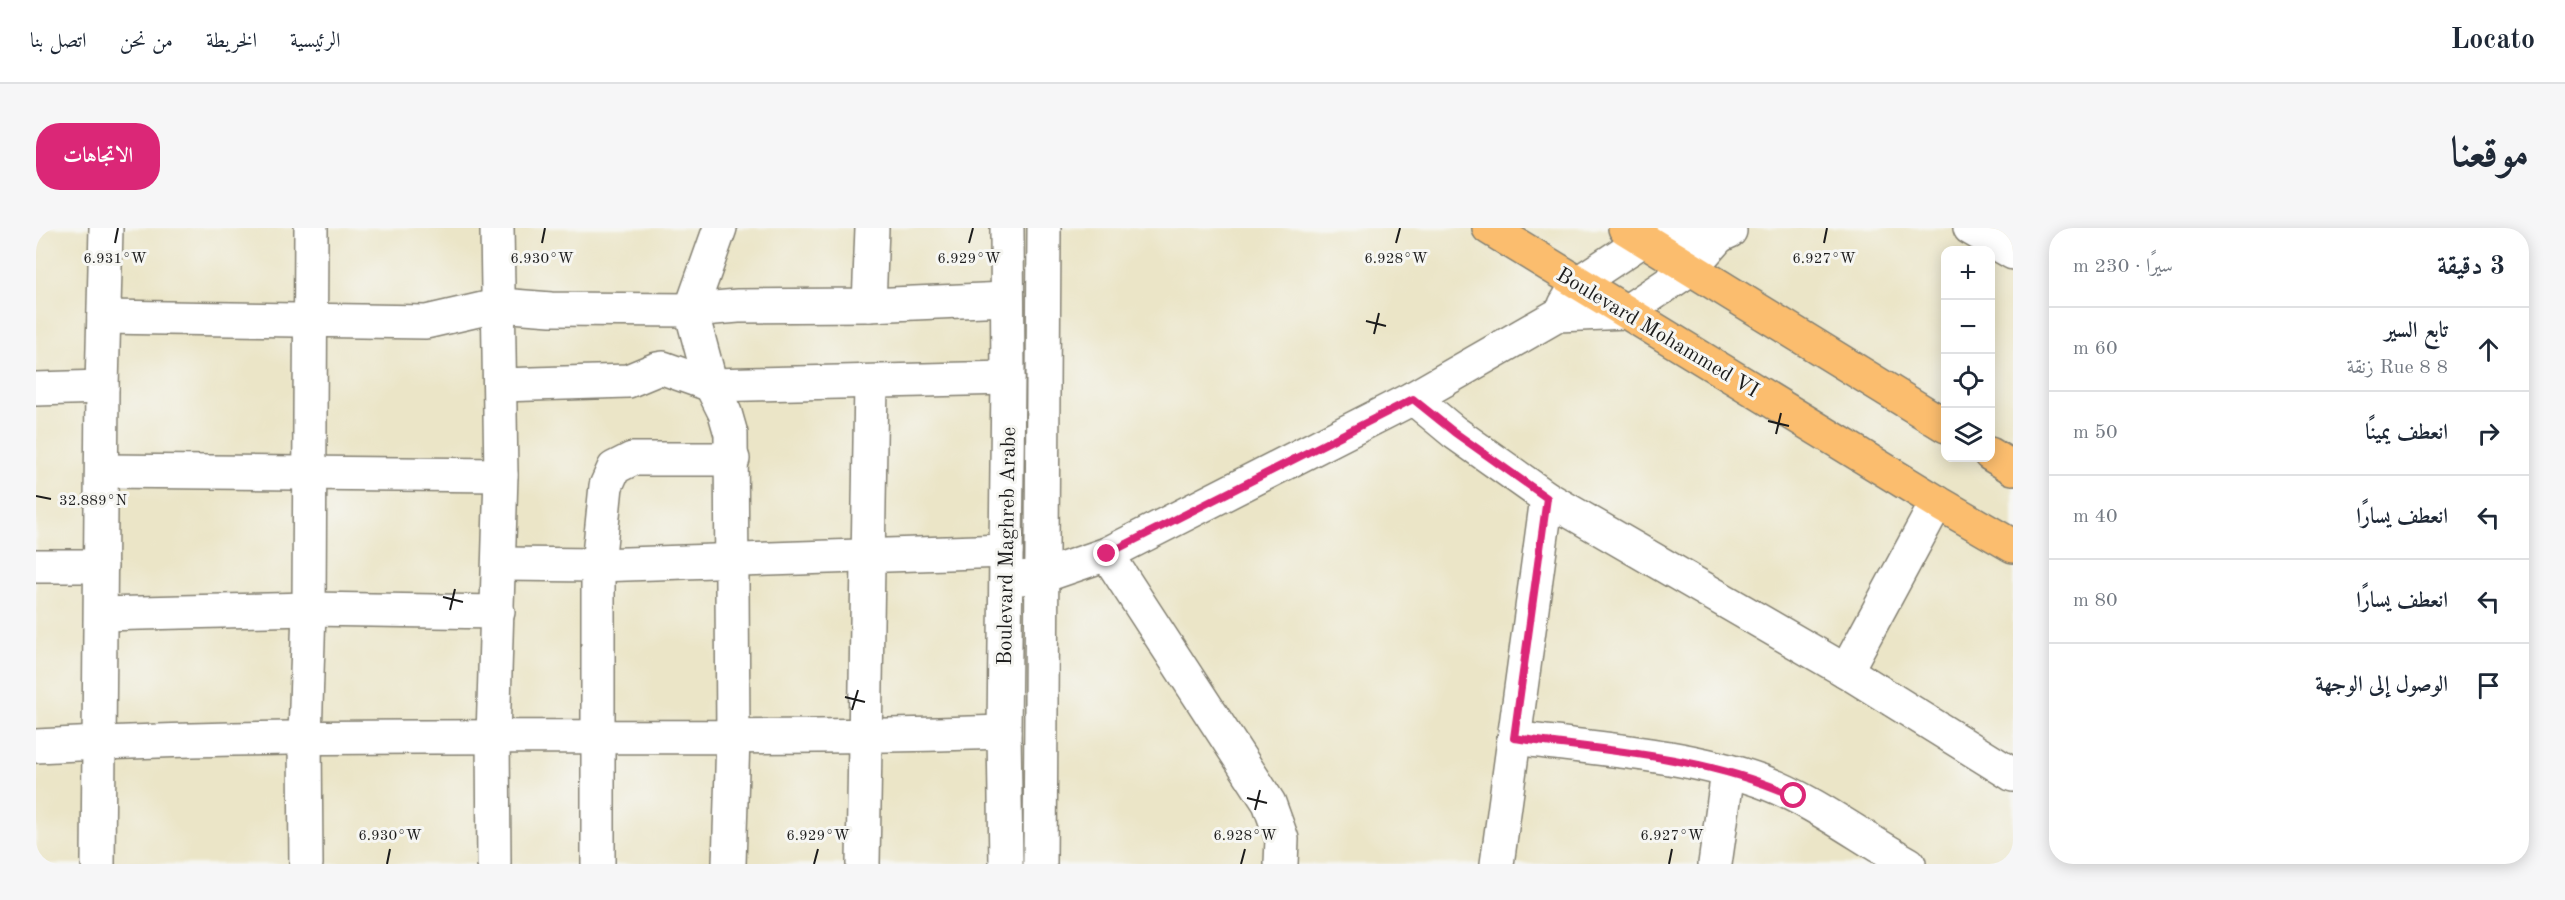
<!DOCTYPE html>
<html lang="ar">
<meta charset="utf-8">
<style>
body{margin:0;font-family:"Old Standard TT",Amiri,serif;background:#f6f6f7;color:#1f2937;direction:rtl}
.controls{position:absolute;right:18px;top:18px;display:grid;overflow:hidden;border-radius:12px;box-shadow:0 3px 15px #0003}
.controls button{width:54px;height:54px;display:grid;place-items:center;padding:0;border:0;border-bottom:2px solid #e0e1e3;background:#fff;color:#1f2937;font:30px sans-serif}
.stop{position:absolute;width:18px;height:18px;margin:-14px;border:4px solid #db2777;border-radius:50%;background:#fff}
.stop.end{background:#db2777;border-color:#fff;box-shadow:0 2px 6px #0008}
.list{margin:0;padding:0;list-style:none}
h2{display:flex;justify-content:space-between;align-items:center;height:78px;margin:0;padding:0 24px;font-size:26px}
h2 small{font-size:20px;font-weight:400;color:#747a83}
.list li{display:grid;grid-template-columns:39px 1fr auto;gap:18px;align-items:center;box-sizing:border-box;height:84px;padding:0 24px;border-top:2px solid #e0e1e3}
.list b{display:block;font-size:22px;white-space:nowrap}
.list p{margin:0;font-size:20px;white-space:nowrap;color:#747a83}
.list em{font-size:20px;font-style:normal;color:#747a83}
.icon{flex:none;width:33px;height:33px;fill:none;stroke:currentColor;stroke-width:2;stroke-linecap:round;stroke-linejoin:round}
.map{position:relative;flex:none;width:1977px;height:636px;overflow:hidden;direction:ltr;border-radius:24px}
header{display:flex;align-items:center;gap:36px;box-sizing:border-box;height:84px;padding:0 30px;background:#fff;border-bottom:2px solid #e0e1e3}
header strong{font-size:28px}
nav{display:flex;gap:33px;margin-inline-start:auto;font-size:21px}
.intro{display:flex;align-items:center;justify-content:space-between;box-sizing:border-box;height:144px;padding:0 36px}
h1{margin:0;font-size:42px}
.button{padding:15px 27px;border-radius:24px;background:#db2777;color:#fff;font-size:21px;font-weight:700}
main{display:flex;gap:36px;padding:0 36px}
aside{flex:1;background:#fff;border-radius:24px;box-shadow:0 3px 15px #0003}
.map>svg:first-child{display:block}
.lines{fill:none;stroke-linecap:round;stroke-linejoin:round}
.minor-casing{stroke:#848072;stroke-width:36}
.major-casing{stroke:#848072;stroke-width:36}
.minor{stroke:#fff;stroke-width:33}
.major{stroke:#fbbd6e;stroke-width:33}
.route{stroke:#db2777;stroke-width:8}
.ticks{fill:none;stroke:#1c1c1c;stroke-width:2}
.labels{text-anchor:middle;stroke-width:6;stroke-linejoin:round;paint-order:stroke}
.street-label{font-size:21px;fill:#1c1c1c;stroke:#f6f6f2}
.ticks-label{font-size:15px;text-anchor:middle;fill:#1c1c1c;stroke:#f6f6f2;stroke-width:6;stroke-linejoin:round;paint-order:stroke}
</style>
<header>
<strong>Locato</strong>
<nav><a>الرئيسية</a><a>الخريطة</a><a>من نحن</a><a>اتصل بنا</a></nav>
</header>
<div class="intro"><h1>موقعنا</h1><a class="button">الاتجاهات</a></div>
<main>
<aside>
<h2>3 دقيقة<small>سيرًا · 230 m</small></h2>
<ul class="list">
<li><svg class="icon" aria-label="ahead" viewBox="0 0 24 24"><path d="M12 20V5M6 11l6-6 6 6"/></svg><div><b>تابع السير</b><p>Rue 8 8 زنقة</p></div><em>60 m</em></li>
<li><svg class="icon" aria-label="right" viewBox="0 0 24 24"><path d="M7 20v-9h11M14 6l5 5-5 5"/></svg><div><b>انعطف يمينًا</b></div><em>50 m</em></li>
<li><svg class="icon" aria-label="left" viewBox="0 0 24 24"><path d="M17 20v-9H6M10 6l-5 5 5 5"/></svg><div><b>انعطف يسارًا</b></div><em>40 m</em></li>
<li><svg class="icon" aria-label="left" viewBox="0 0 24 24"><path d="M17 20v-9H6M10 6l-5 5 5 5"/></svg><div><b>انعطف يسارًا</b></div><em>80 m</em></li>
<li><svg class="icon" aria-label="arrive" viewBox="0 0 24 24"><path d="M6 21V4h12l-3 4 3 4H6"/></svg><div><b>الوصول إلى الوجهة</b></div></li>
</ul>
</aside>
<div class="map">
<svg width="1977" height="636" viewBox="0 0 1977 636">
<rect width="100%" height="100%" fill="#f6f6f2"/>
<filter id="ink" filterUnits="userSpaceOnUse"><feTurbulence type="fractalNoise" baseFrequency=".0167" numOctaves="2"/><feDisplacementMap in="SourceGraphic" scale="12" xChannelSelector="R" yChannelSelector="G"/><feConvolveMatrix kernelMatrix="1 2 1 2 8 2 1 2 1" color-interpolation-filters="sRGB"/></filter>
<filter id="wash" filterUnits="userSpaceOnUse"><feTurbulence type="fractalNoise" baseFrequency=".008" numOctaves="4" result="noise"/><feDisplacementMap in="SourceGraphic" scale="24" xChannelSelector="R" yChannelSelector="G"/><feGaussianBlur stdDeviation="1.35" result="paint"/><feColorMatrix in="noise" values="0 0 0 0 0 0 0 0 0 0 0 0 0 0 0 0 0 1.4 0 .05"/><feComposite in="paint" operator="in"/></filter>
<g filter="url(#wash)">
<rect width="100%" height="100%" fill="#ebe5c7"/>
</g>
<g filter="url(#ink)">
<g class="lines">
<g class="minor-casing">
<g id="minor">
<path d="M684,0L655,82L675,157L689,185L695,206L697,510L693,636"/>
<path d="M1934,0L1977,25"/>
<path d="M833,77L836,0"/>
<path d="M1529,77L1542,55L1607,12L1683,8L1694,3"/>
<path d="M68,89L390,94L464,77L515,81L655,82L702,78L833,77L970,71"/>
<path d="M464,157L592,153L621,141L627,140L675,157L972,150"/>
<path d="M0,161L66,159"/>
<path d="M1377,170L1418,204L1511,270L1810,443L1977,547"/>
<path d="M67,243L465,247"/>
<path d="M1071,326L1233,575L1246,611L1245,636"/>
<path d="M463,336L562,337L970,323"/>
<path d="M0,338H65"/>
<path d="M971,351L1007,348L1071,326L1377,170L1522,87L1590,84L1654,41L1683,8"/>
<path d="M65,386L273,381L462,384"/>
<path d="M1810,443L1901,274"/>
<path d="M1478,510C1559,521 1647,525 1725,553C1775,571 1826,610 1873,636"/>
<path d="M0,518C323,501 646,515 968,504"/>
<path d="M62,636L66,159L70,0"/>
<path d="M270,636L269,510L273,381L275,0"/>
<path d="M458,636L457,509L465,247L461,0"/>
<path d="M562,636V337L570,258L578,240L596,231H697"/>
<path d="M827,636L835,155"/>
<path d="M970,636L968,504L972,150L971,0"/>
<path d="M1004,636L1008,0"/>
<path d="M1461,636L1511,270"/>
<path d="M1679,636L1692,544"/>
</g>
</g>
<g class="major-casing">
<g id="major">
<path d="M1453,0L1901,274L1977,318"/>
<path d="M1589,0L1910,198"/>
<path d="M1954,226L1977,240"/>
</g>
</g>
<use href="#minor" class="minor"/>
<use href="#major" class="major"/>
</g>
</g>
<g class="lines" filter="url(#ink)">
<path class="route" d="M1071,326L1377,171L1418,204L1511,270L1478,510C1572,523 1670,528 1758,568"/>
</g>
<path class="ticks" d="M79,15L82,0M506,15L509,0M933,15L937,0M1360,15L1364,0M1788,15L1791,0M1330,93L1350,98M1338,106L1343,85M1732,193L1753,198M1740,206L1745,185M0,268L15,271M407,369L427,374M414,382L419,361M809,469L829,474M816,482L822,462M1211,570L1231,575M1219,582L1224,562M351,636L354,621M778,636L782,621M1205,636L1209,621M1633,636L1636,621"/>
<g class="labels">
<g class="street-label">
<text transform="translate(1622 104) rotate(31)" y="7">Boulevard Mohammed VI</text>
<text transform="translate(970 318) rotate(-89)" y="7">Boulevard Maghreb Arabe</text>
</g>
</g>
<g class="ticks-label">
<text x="79" y="35">6.931°W</text>
<text x="506" y="35">6.930°W</text>
<text x="933" y="35">6.929°W</text>
<text x="1360" y="35">6.928°W</text>
<text x="1788" y="35">6.927°W</text>
<text x="57" y="277">32.889°N</text>
<text x="354" y="612">6.930°W</text>
<text x="782" y="612">6.929°W</text>
<text x="1209" y="612">6.928°W</text>
<text x="1636" y="612">6.927°W</text>
</g>
</svg>
<div class="controls">
<button>+</button>
<button>−</button>
<button><svg class="icon" aria-label="locate" viewBox="0 0 24 24"><circle cx="12" cy="12" r="6"/><path d="M12 2v4M12 18v4M2 12h4M18 12h4"/></svg></button>
<button><svg class="icon" aria-label="layers" viewBox="0 0 24 24"><path d="M12 4l9 5-9 5-9-5zM3 14l9 5 9-5"/></svg></button>
</div>
<div class="stop" style="left:1758px;top:568px"></div>
<div class="stop end" style="left:1071px;top:326px"></div>
</div>
</main>
